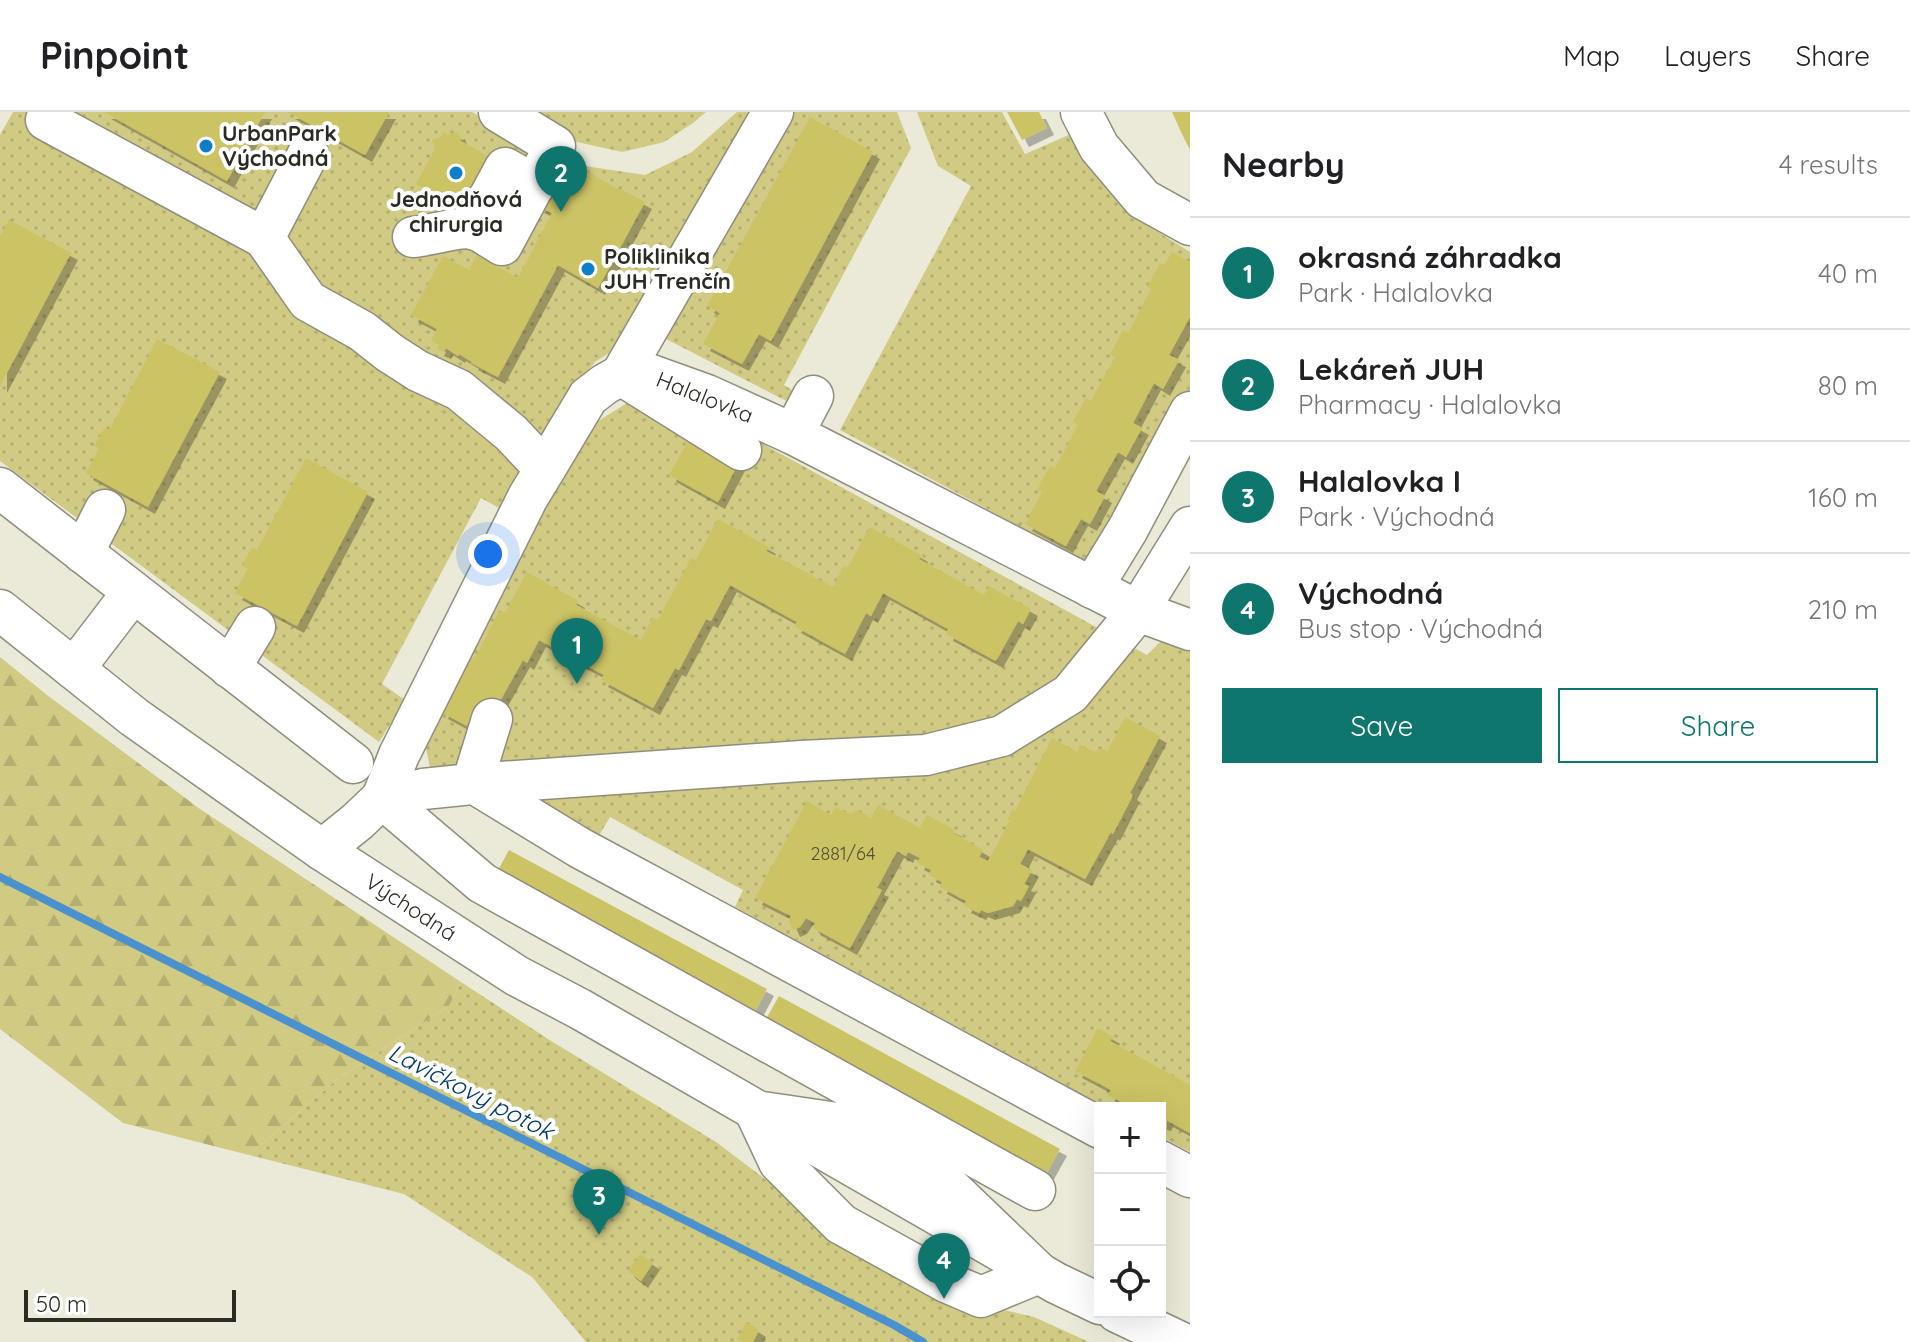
<!DOCTYPE html>
<meta charset="utf-8">
<style>
body{margin:0;font-family:Quicksand,sans-serif;background:#f6f6f6;color:#202124}
.controls{position:absolute;right:24px;bottom:24px;display:grid;overflow:hidden;border-radius:0px;box-shadow:0 8px 32px #0002}
.controls button{width:72px;height:72px;display:grid;place-items:center;padding:0;border:0;border-bottom:2px solid #e0e0e0;background:#fff;color:#202124;font:40px sans-serif}
.scale{position:absolute;left:24px;bottom:20px;width:212px;box-sizing:border-box;padding-left:8px;border:4px solid #2b2b24;border-top:0;font-size:22px;line-height:28px;white-space:nowrap;color:#2b2b24;-webkit-text-stroke:6px #fff;paint-order:stroke}
.you{position:absolute;left:488px;top:442px;width:28px;height:28px;margin:-20px;border:6px solid #fff;border-radius:50%;background:#1a73e8;box-shadow:0 0 0 12px #1a73e833}
.badge{display:grid;place-items:center;width:52px;height:52px;border-radius:50%;background:#0f766e;color:#fff;font-size:26px;font-weight:700}
.pin{position:absolute;translate:-50% -66px;filter:drop-shadow(0 2px 4px #0008)}
.pin::after{content:'';position:absolute;top:42px;width:28px;height:24px;background:inherit;clip-path:polygon(0 0,100% 0,50% 100%)}
.list{margin:0;padding:0;list-style:none}
h2{display:flex;justify-content:space-between;align-items:center;height:104px;margin:0;padding:0 32px;font-size:34px}
h2 small{font-size:26px;font-weight:400;color:#757577}
.list li{display:grid;grid-template-columns:52px 1fr auto;gap:24px;align-items:center;box-sizing:border-box;height:112px;padding:0 32px;border-top:2px solid #e0e0e0}
.list b{display:block;font-size:30px;white-space:nowrap}
.list p{margin:0;font-size:26px;white-space:nowrap;color:#757577}
.list em{font-size:26px;font-style:normal;color:#757577}
.actions{display:flex;gap:16px;padding:24px 32px}
.actions a{flex:1;padding:18px 0;border:2px solid #0f766e;border-radius:0px;text-align:center;font-size:28px;color:#0f766e}
.actions .main{background:#0f766e;color:#fff}
.icon{flex:none;width:44px;height:44px;fill:none;stroke:currentColor;stroke-width:2;stroke-linecap:round;stroke-linejoin:round}
.map{position:relative;flex:none;width:1190px;height:1230px;overflow:hidden}
header{display:flex;align-items:center;gap:48px;box-sizing:border-box;height:112px;padding:0 40px;background:#fff;border-bottom:2px solid #e0e0e0}
header strong{font-size:38px}
nav{display:flex;gap:44px;margin-inline-start:auto;font-size:28px}
main{display:flex}
aside{flex:1;background:#fff}
.map>svg:first-child{display:block}
.green{fill:url(#green-dots)}
.forest{fill:url(#forest-firs)}
.lines{fill:none;stroke-linecap:round;stroke-linejoin:round}
.stream{stroke:#4992ce;stroke-width:8}
.building{fill:#ccc365;filter:url(#shadow)}
.minor-casing{stroke:#8f8d7d;stroke-width:43}
.minor{stroke:#fff;stroke-width:40}
.poi-dot{fill:#0e7ec8;stroke:#fff;stroke-width:3}
.labels{text-anchor:middle;stroke-width:8;stroke-linejoin:round;paint-order:stroke}
.number-label{font-size:18px;fill:#535134}
.poi-label{font-size:22px;font-weight:bold;fill:#2b2b24;stroke:#fff;text-anchor:start}
.street-label{font-size:22px;fill:#2b2b24;stroke:#fff}
.water-label{font-size:24px;font-style:italic;fill:#003b63;stroke:#fff}
</style>
<header>
<strong>Pinpoint</strong>
<nav><a>Map</a><a>Layers</a><a>Share</a></nav>
</header>
<main>
<div class="map">
<svg width="1190" height="1230" viewBox="0 0 1190 1230">
<defs>
<pattern id="green-dots" width="8" height="8" patternUnits="userSpaceOnUse" patternTransform="scale(2)"><rect width="8" height="8" fill="#d0ca83"/><path d="M2 2h.1M6 6h.1" fill="none" stroke="#b3ae71" stroke-width="1.8" stroke-linecap="round"/></pattern>
<pattern id="forest-firs" width="22" height="20" patternUnits="userSpaceOnUse" patternTransform="scale(2)"><rect width="22" height="20" fill="#d0ca83"/><path d="M5 1l3.5 6h-7zM16 11l3.5 6h-7z" fill="#b3ae71"/></pattern>
<filter id="shadow"><feDropShadow dx="7" dy="7" stdDeviation="0" flood-color="#0004"/></filter>
</defs>
<rect width="100%" height="100%" fill="#ebead8"/>
<g class="green">
<path d="M13,0H472L558,50L645,63L692,40L737,0H897L911,36L784,273L805,286L800,296L641,214L629,228L595,250L579,271L506,400L481,386L382,572L405,588L379,630L0,349V23Z"/>
<path d="M515,0H706L693,11L664,30L622,40L559,26Z"/>
<path d="M917,0H1002L1025,42L1071,22L1119,89L1155,118L1190,140V282L1095,455L840,318L971,74L938,54Z"/>
<path d="M627,291L675,294L712,304L1147,543L1190,500V1040L1160,1024V996H1108L735,795L743,778L610,705L597,727L460,657L430,655L424,627L574,340L595,311Z"/>
<path d="M461,870L548,927L716,1030L850,1131L953,1186L1034,1205L1089,1230H586L532,1165L404,1082L249,1043L336,968L449,894Z"/>
</g>
<path class="forest" d="M0,545L47,583L200,697L461,870L449,894L336,968L249,1043L123,1011L0,917Z"/>
<g class="lines">
<path class="stream" d="M0,765L894,1213L923,1230"/>
</g>
<g class="building">
<path d="M104,0H265L227,69Z"/>
<path d="M288,0H389L365,43Z"/>
<path d="M1007,0H1039L1047,16L1022,28Z"/>
<path d="M1172,0H1190V38L1181,20Z"/>
<path d="M810,5L873,40L771,229L759,222L742,252L703,232L720,201L707,194Z"/>
<path d="M444,20L449,23L458,20L461,29L496,49L468,101L416,72L435,37L432,28L441,25Z"/>
<path d="M569,51L573,54L554,90L557,92L578,54L618,77V76L645,90L598,176L558,153L498,265L471,251L472,250L459,242L458,244L446,236L444,240L437,237L439,233L431,229L437,217L411,203L443,144L469,158L477,143L518,166L552,101L537,94L542,84L549,87Z"/>
<path d="M9,108L71,141L0,274V124Z"/>
<path d="M1172,140L1190,150V205L1169,243L1179,248L1163,277L1154,271L1133,311L1142,316L1126,345L1118,340L1096,379L1105,384L1090,412L1081,407L1066,434L1025,412L1042,380L1037,378L1050,354L1055,356L1078,313L1073,310L1086,286L1091,289L1115,245L1110,243L1123,218L1128,221L1151,177L1147,175L1160,151L1164,153Z"/>
<path d="M157,227L220,260L148,395L86,361L99,336L94,334L104,316L109,319Z"/>
<path d="M690,326L738,352L718,390L669,363Z"/>
<path d="M306,346L368,380L297,514L235,481L248,456L242,454L247,444L252,435L257,438Z"/>
<path d="M718,407L769,435L766,439L833,475L844,453L848,455L870,415L921,443L919,447L984,483L989,474L1031,497L1023,512L1018,509L996,549L946,522L948,517L883,481L871,504L866,501L845,542L794,514L797,510L730,473L711,509L706,507L679,558L675,556L653,596L601,568L604,563L539,528L527,551L523,548L495,598L480,590L467,614L441,600L469,545L474,547L500,498L505,501L527,460L578,489L576,493L641,528L653,505L658,508L691,446L696,448Z"/>
<path d="M1125,605L1160,624L1130,681L1133,683L1113,722L1111,720L1085,767L1028,737L1020,752L1032,758L1024,772L1029,774L1021,789L1017,787L1013,794L988,801L981,798L979,801L964,794L966,789L940,775L942,770L929,763L931,758L917,751L920,746L908,740L906,744L897,739L877,776L882,778L850,836L813,816L815,811L806,806L800,815L793,818L789,809L791,804L755,786L807,689L831,703L835,695L850,702L857,698L871,706L878,693L920,716L927,703L955,718L953,721L983,738L979,745L988,749L1010,708L1007,707L1013,697L1015,699L1052,626L1077,640L1080,633L1095,640L1101,636L1108,639Z"/>
<path d="M509,738L767,877L753,903L496,762Z"/>
<path d="M779,884L1060,1037L1046,1062L765,909Z"/>
<path d="M1098,916L1113,925L1110,929L1190,973V1021L1166,1008L1164,1012L1160,1011V996H1133L1108,983L1111,978L1075,959Z"/>
<path d="M640,1142L653,1151L641,1169L628,1159Z"/>
<path d="M746,1210L759,1218L753,1230H743L737,1227Z"/>
</g>
<g class="lines">
<g class="minor-casing">
<g id="minor">
<path d="M50,0L46,8L264,126L308,189L362,219L390,241L418,259L459,278L511,321L545,357"/>
<path d="M1081,0L1099,35L1143,87L1190,113"/>
<path d="M472,117L505,56L535,73"/>
<path d="M413,125C428,124 460,114 473,117C482,119 494,129 502,133L555,34L499,0"/>
<path d="M264,126L308,42"/>
<path d="M793,322L813,284"/>
<path d="M741,338L621,263L773,0"/>
<path d="M0,376L353,651"/>
<path d="M83,441L105,398"/>
<path d="M1092,476L1128,417L1190,300"/>
<path d="M0,498L134,605L322,738L517,864L580,897L1056,1171L1100,1192"/>
<path d="M230,556L255,515"/>
<path d="M74,557L133,480"/>
<path d="M472,672L492,607"/>
<path d="M475,672L580,736L1100,1016"/>
<path d="M322,738L358,709L382,686L423,677L472,672L802,649L926,643L1002,624L1070,582L1138,499L1190,415"/>
<path d="M755,999L844,1012L942,1068L1039,1161L981,1185L946,1170L841,1112L779,1050Z"/>
<path d="M1160,1049L1190,1065"/>
<path d="M1035,1078L482,771L382,686L399,643L528,385L545,357L588,285L605,272L621,263L643,260L707,283L793,322L1138,499L1190,518"/>
<path d="M1117,1200L1180,1230"/>
</g>
</g>
<use href="#minor" class="minor"/>
</g>
<g class="poi-dot">
<circle cx="206" cy="34" r="8"/>
<circle cx="456" cy="61" r="8"/>
<circle cx="588" cy="157" r="8"/>
</g>
<g class="labels">
<g class="number-label">
<text x="843" y="748">2881/64</text>
</g>
<g class="poi-label">
<text x="222" y="29">UrbanPark<tspan x="222" dy="25">Východná</tspan></text>
<text x="456" y="95" text-anchor="middle">Jednodňová<tspan x="456" dy="25">chirurgia</tspan></text>
<text x="604" y="152">Poliklinika<tspan x="604" dy="25">JUH Trenčín</tspan></text>
</g>
<g class="street-label">
<text transform="translate(705 285) rotate(22)" y="8">Halalovka</text>
<text transform="translate(411 795) rotate(33)" y="8">Východná</text>
</g>
<g class="water-label">
<text transform="translate(471 980) rotate(27)" y="8">Lavičkový potok</text>
</g>
</g>
</svg>
<div class="controls">
<button>+</button>
<button>−</button>
<button><svg class="icon" aria-label="locate" viewBox="0 0 24 24"><circle cx="12" cy="12" r="6"/><path d="M12 2v4M12 18v4M2 12h4M18 12h4"/></svg></button>
</div>
<div class="scale">50 m</div>
<div class="you"></div>
<div class="pin badge" style="left:577px;top:572px">1</div>
<div class="pin badge" style="left:561px;top:100px">2</div>
<div class="pin badge" style="left:599px;top:1123px">3</div>
<div class="pin badge" style="left:944px;top:1187px">4</div>
</div>
<aside>
<h2>Nearby<small>4 results</small></h2>
<ul class="list">
<li><span class="badge">1</span><div><b>okrasná záhradka</b><p>Park · Halalovka</p></div><em>40 m</em></li>
<li><span class="badge">2</span><div><b>Lekáreň JUH</b><p>Pharmacy · Halalovka</p></div><em>80 m</em></li>
<li><span class="badge">3</span><div><b>Halalovka I</b><p>Park · Východná</p></div><em>160 m</em></li>
<li><span class="badge">4</span><div><b>Východná</b><p>Bus stop · Východná</p></div><em>210 m</em></li>
</ul>
<div class="actions"><a class="main">Save</a><a>Share</a></div>
</aside>
</main>
